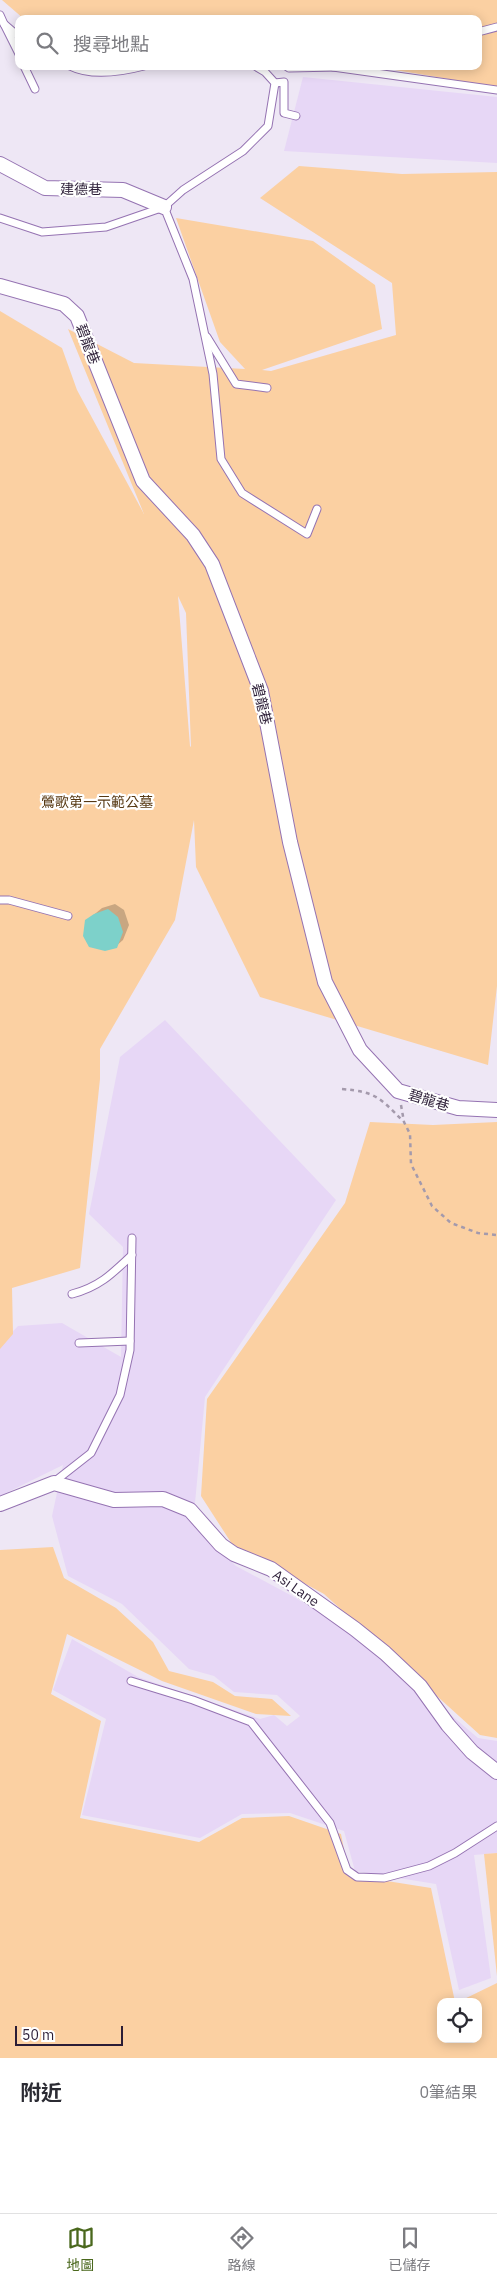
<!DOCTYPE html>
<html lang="zh-TW">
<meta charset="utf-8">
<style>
body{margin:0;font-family:"IBM Plex Sans","Noto Sans TC",sans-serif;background:#f7f7f7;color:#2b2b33}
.controls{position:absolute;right:15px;bottom:15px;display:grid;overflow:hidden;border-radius:10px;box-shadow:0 2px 12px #0003}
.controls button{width:45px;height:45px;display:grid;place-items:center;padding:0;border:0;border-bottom:1px solid #e1e1e2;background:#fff;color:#2b2b33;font:25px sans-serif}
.scale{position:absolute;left:15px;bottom:12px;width:108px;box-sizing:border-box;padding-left:5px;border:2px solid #2b1d36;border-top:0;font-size:14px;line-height:18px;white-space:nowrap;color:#2b1d36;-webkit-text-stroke:4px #fff;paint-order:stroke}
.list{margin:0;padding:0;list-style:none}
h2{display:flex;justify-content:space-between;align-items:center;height:65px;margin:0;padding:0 20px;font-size:21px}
h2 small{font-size:16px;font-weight:400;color:#7c7c81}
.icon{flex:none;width:28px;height:28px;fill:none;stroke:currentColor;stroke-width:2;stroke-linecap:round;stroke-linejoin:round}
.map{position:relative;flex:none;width:497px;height:2058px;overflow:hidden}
.search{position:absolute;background:#fff;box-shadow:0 2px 12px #0003;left:15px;right:15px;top:15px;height:55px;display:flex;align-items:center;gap:12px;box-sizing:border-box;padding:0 18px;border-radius:10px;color:#7c7c81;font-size:19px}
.sheet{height:155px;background:#fff}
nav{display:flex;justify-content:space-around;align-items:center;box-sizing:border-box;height:70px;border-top:1px solid #e1e1e2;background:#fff;font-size:14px;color:#7c7c81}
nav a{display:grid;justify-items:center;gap:2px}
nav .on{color:#4a681d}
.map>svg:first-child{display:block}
.built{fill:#e7d7f6}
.green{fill:#fbd0a2;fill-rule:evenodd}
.shadow{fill:#0003}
.building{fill:#7dd1ca}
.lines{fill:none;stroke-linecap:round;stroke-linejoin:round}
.lane-casing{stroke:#9573b2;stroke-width:9}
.street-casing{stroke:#9573b2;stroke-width:16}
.path{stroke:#a49aac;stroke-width:2.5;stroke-dasharray:4 4;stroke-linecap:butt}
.lane{stroke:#fff;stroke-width:7}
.street{stroke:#fff;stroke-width:14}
.labels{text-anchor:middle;stroke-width:4.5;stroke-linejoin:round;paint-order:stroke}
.street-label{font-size:14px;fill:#2b1d36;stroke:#fff}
.park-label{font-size:14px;fill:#573913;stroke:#fff}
</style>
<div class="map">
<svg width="497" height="2058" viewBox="0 0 497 2058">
<rect width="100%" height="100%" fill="#eee7f5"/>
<g class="built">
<path d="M303,77L497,97V163L284,151Z"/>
<path d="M165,1020L336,1200L205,1397L193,1524L236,1566L294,1597L358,1636L478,1738L497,1741V1853L474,1855L491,1978L459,1990L436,1884L355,1871L344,1831L290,1813L242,1814L200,1838L82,1815L106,1719L53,1690L72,1639L138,1677L260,1719L274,1715L287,1726L300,1716L277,1695L234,1692L214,1676L189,1669L122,1604L68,1576L52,1516L63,1465L0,1496V1345L18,1326L62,1323L121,1357L123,1247L89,1214L120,1057Z"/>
</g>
<g class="green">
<path d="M2,0H497V87L371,66H478V19H24Z"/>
<path d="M299,166L402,174L497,172V986L488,1065L260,997L196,867L194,820L175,920L100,1049V1079L80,1268L12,1288L13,1334L0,1349V311L62,348L77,390L144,514L68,329L134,363L245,369L220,342L176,218L313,241L375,285L382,329L262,370L271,371L396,335L392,283L260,198ZM178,596L186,613L191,747L190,746Z"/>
<path d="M370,1122L433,1125L497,1122V1738L480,1735L324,1594L232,1544L201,1496L207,1399L345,1203Z"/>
<path d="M53,1547L64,1578L116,1608L153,1642L169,1671L213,1682L235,1696L272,1699L291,1716L256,1714L162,1681L67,1634L51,1694L101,1721L80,1818L199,1842L242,1818L289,1816L341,1834L349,1875L431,1888L455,2002H441V2039H478V2002H458L497,1983V2058H0V1550Z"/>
<path d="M497,1853V1976L484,1854Z"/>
</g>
<path class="shadow" d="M115,904L124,910L129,925L123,940L116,946L90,918L102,908Z"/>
<path class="building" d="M108,909L118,917L123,932L117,948L105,951L89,947L83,936L85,920L94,914Z"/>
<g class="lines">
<g class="lane-casing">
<g id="lane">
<path d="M0,15L4,24L19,37"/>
<path d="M4,24L19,54"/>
<path d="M478,32L497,27"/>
<path d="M24,66L35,89"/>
<path d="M70,66C92,77 121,72 144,66"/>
<path d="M286,66L289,68L338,67"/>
<path d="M333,67L497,90"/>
<path d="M275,83L284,82V113L296,116"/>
<path d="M164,207L193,279L213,374L221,459L242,493L307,534L317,509"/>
<path d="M0,218L42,232L106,227L164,207L183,190L243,151L268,126L275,83L265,72L255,66"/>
<path d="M207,337L236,384L267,388"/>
<path d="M0,900H9L68,916"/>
<path d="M72,1294C99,1287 112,1274 132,1255"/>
<path d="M79,1343L130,1341"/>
<path d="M54,1482L91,1453L120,1395L130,1350L132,1238"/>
<path d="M131,1681L193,1700L251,1722L330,1823L347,1870L357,1877L384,1878L429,1866L455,1853L497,1826"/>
</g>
</g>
<g class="street-casing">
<g id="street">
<path d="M0,164L45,188L123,190L164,207"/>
<path d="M0,286L64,304L77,316L143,481L193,535L212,564L261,691L290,842L325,982L360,1050L398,1091L458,1108L497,1110"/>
<path d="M0,1504L54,1483L114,1500L163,1499L190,1510L221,1545L234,1554L271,1569L355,1629L385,1653L420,1686L448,1725L472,1752L497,1772"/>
</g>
</g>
<g class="path">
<path d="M342,1089C376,1092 379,1097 403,1121"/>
<path d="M401,1105L404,1122L410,1134L411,1164L432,1206L451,1223L478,1233L497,1235"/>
</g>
<use href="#lane" class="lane"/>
<use href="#street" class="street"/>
</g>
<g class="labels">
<g class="street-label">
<text transform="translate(81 189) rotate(1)" y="5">建德巷</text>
<text transform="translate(88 344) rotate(69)" y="5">碧龍巷</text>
<text transform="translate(262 704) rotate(76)" y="5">碧龍巷</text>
<text transform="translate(429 1100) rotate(17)" y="5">碧龍巷</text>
<text transform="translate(296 1588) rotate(35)" y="5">Asi Lane</text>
</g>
<g class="park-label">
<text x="97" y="807">鶯歌第一示範公墓</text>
</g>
</g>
</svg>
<div class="controls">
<button><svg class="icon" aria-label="locate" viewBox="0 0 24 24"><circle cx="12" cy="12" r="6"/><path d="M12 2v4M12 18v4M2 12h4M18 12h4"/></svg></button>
</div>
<div class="scale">50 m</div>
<div class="search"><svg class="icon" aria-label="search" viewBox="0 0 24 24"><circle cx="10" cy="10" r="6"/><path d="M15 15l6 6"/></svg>搜尋地點</div>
</div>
<section class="sheet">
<h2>附近<small>0筆結果</small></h2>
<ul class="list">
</ul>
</section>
<nav>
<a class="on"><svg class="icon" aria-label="map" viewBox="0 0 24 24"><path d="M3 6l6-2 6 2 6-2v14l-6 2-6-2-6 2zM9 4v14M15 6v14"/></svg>地圖</a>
<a><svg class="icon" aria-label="directions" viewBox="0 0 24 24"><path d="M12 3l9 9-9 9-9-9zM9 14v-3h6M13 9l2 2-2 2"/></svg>路線</a>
<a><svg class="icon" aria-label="saved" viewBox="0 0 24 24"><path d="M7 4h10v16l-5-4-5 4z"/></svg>已儲存</a>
</nav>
